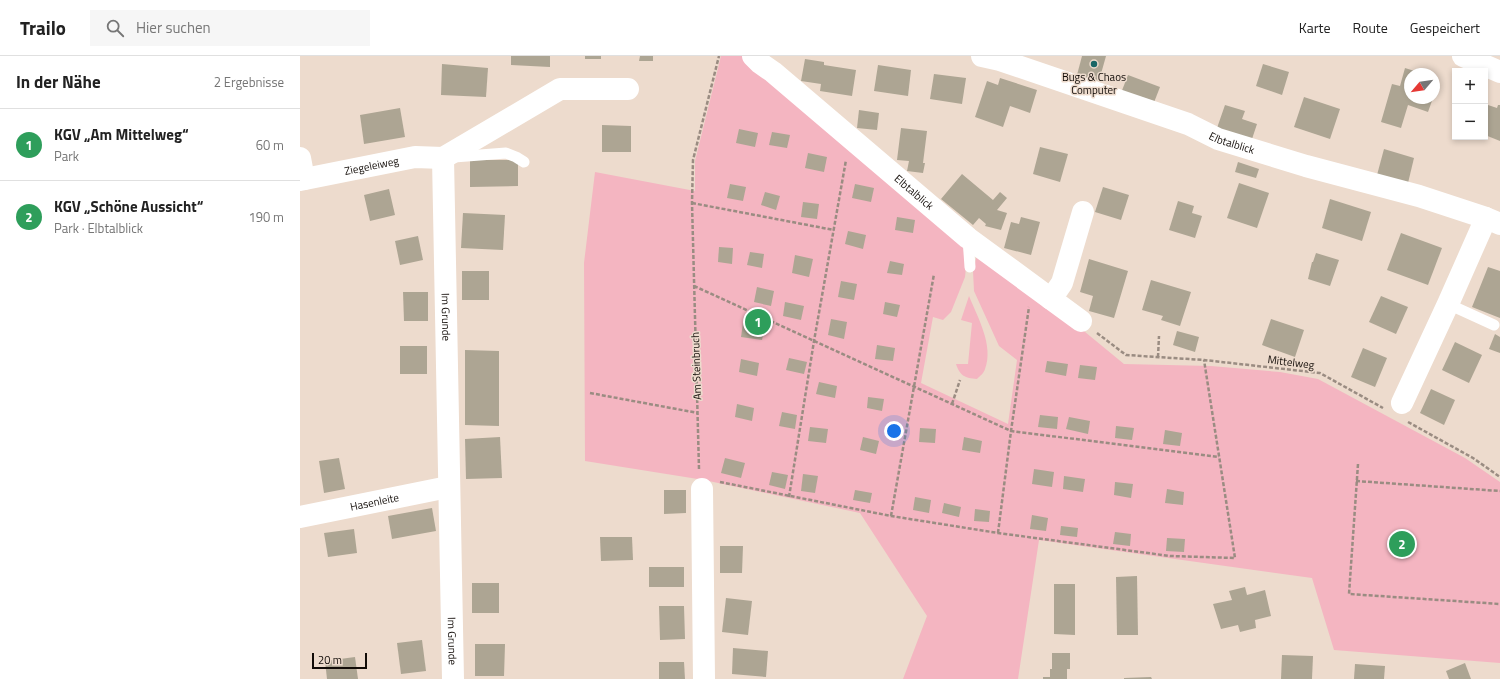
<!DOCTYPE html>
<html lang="de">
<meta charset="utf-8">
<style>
body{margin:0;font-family:"Titillium Web",sans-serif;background:#f6f6f6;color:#222}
.controls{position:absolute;right:12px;top:12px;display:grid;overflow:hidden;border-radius:0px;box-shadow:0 2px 6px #0003}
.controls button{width:36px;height:36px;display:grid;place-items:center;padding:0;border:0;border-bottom:1px solid #e0e0e0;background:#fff;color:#222;font:20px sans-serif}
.compass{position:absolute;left:1104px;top:12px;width:36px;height:36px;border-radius:50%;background:#fff;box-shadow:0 2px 6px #0003;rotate:241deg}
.scale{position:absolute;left:12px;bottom:10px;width:55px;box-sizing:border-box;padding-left:4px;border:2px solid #120c08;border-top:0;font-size:11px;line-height:14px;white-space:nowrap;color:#120c08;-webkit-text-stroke:3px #eddbcd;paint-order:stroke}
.you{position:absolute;left:594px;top:375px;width:14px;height:14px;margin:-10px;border:3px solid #fff;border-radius:50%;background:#1a73e8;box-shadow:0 0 0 6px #1a73e833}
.badge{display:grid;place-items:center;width:26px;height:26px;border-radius:50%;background:#186666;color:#fff;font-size:13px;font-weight:700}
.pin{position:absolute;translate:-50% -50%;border:2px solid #fff;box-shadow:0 1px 4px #0006}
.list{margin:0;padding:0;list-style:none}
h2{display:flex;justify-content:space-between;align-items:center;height:52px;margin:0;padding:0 16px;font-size:17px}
h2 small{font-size:13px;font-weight:400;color:#767676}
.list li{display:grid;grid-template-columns:26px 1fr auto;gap:12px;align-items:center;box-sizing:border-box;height:72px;padding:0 16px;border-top:1px solid #e0e0e0}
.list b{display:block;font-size:15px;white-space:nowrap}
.list p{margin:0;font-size:13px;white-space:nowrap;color:#767676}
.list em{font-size:13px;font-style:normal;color:#767676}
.icon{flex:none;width:22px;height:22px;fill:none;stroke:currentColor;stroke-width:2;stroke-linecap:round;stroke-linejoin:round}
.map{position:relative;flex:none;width:1200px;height:623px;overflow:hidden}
header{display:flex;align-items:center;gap:24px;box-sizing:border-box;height:56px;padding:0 20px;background:#fff;border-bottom:1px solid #e0e0e0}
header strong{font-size:19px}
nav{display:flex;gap:22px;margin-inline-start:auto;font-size:14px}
.search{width:280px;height:36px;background:#f6f6f6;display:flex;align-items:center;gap:10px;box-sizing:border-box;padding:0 14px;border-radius:0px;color:#767676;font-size:15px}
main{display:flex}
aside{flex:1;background:#fff}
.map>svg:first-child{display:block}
.green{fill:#f4b5c1}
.building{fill:#ada593}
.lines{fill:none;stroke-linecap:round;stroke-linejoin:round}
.path{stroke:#9a8c82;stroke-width:2.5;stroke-dasharray:4 2;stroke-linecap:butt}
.service{stroke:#fff;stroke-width:11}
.minor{stroke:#fff;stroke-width:22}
.tertiary{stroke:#fff;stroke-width:22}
.poi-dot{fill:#186666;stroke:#eddbcd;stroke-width:1.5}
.labels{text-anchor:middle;stroke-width:3;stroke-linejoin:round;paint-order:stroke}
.poi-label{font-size:11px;fill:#120c08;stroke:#eddbcd}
.street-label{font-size:11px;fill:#120c08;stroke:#eddbcd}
</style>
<header>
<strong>Trailo</strong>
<div class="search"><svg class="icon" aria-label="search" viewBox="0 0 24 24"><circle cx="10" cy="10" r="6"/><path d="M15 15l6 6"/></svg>Hier suchen</div>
<nav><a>Karte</a><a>Route</a><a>Gespeichert</a></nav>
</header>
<main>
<aside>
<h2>In der Nähe<small>2 Ergebnisse</small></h2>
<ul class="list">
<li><span class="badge" style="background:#2e9e5b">1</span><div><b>KGV „Am Mittelweg“</b><p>Park</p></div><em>60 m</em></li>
<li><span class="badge" style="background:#2e9e5b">2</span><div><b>KGV „Schöne Aussicht“</b><p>Park · Elbtalblick</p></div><em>190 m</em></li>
</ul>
</aside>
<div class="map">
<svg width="1200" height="623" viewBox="0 0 1200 623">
<rect width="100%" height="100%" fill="#eddbcd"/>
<g class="green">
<path d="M421,0H442L449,7L662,182L666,211L665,221L651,256L643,264L633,261L621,327L708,368L717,304L699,290L674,235L673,215L678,195L779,271L824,308L911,310L980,316L1018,323L1165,402L1200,426V607L1034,594L1012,522L739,484L718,623H603L627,560L560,457L404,424L285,405L284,207L295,116L395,135V105Z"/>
<path d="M669,240C678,262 694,290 685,313C684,317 680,320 677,323C665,322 660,320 656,308H668L672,267L661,264Z"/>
</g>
<g class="building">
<path d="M211,0H250V11L211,9Z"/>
<rect x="285" y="0" width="16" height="3"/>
<path d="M340,0H353V5H339Z"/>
<path d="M782,0H806L799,25L777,19Z"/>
<path d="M505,3L524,6V9L556,14L552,40L520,35L521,28L501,25Z"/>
<path d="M142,8L188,12L186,41L141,39Z"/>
<path d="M963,8L989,16L982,39L956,30Z"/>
<path d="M578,9L611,14L608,40L574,35Z"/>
<path d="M1105,12L1124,18H1110V42H1133L1128,56L1108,49L1101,72L1081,66L1092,28L1100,30Z"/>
<path d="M634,18L666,22L662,48L630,43Z"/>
<path d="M828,19L860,31L853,49L821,37Z"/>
<path d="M700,22L737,34L730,57L710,50L703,71L675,61L687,25L698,29Z"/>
<path d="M1004,41L1040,53L1030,83L994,71Z"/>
<path d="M925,49L945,55L942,63L957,68L952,83L917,72Z"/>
<path d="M1188,49L1197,52L1198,49H1200V85L1185,79V58Z"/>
<path d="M100,52L105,81L64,88L60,59Z"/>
<path d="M559,54L579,57L577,74L557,72Z"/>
<path d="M302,69L331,70V96H302Z"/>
<path d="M601,72L627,75L623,107H625L623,117L607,115L609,105L597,104Z"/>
<path d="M439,73L458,77L455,91L436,87Z"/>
<path d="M472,76L490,79L487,92L469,89Z"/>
<path d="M740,91L768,98L760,126L733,118Z"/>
<path d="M1084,93L1114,102L1108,127L1077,119Z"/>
<path d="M508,97L527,101L524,116L505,112Z"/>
<path d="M170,104H218V130L170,131Z"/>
<path d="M938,106L959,113L956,122L935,116Z"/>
<path d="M662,118L693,144L700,136L707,142L697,154L707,157L701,174L685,170L686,168L679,162L673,169L641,143Z"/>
<path d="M939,127L969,137L957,172L927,162Z"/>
<path d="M430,128L446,131L443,145L427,142Z"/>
<path d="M555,128L574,132L571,146L552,142Z"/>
<path d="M803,131L829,139L821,164L795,156Z"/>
<path d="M89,133L95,159L70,165L64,139Z"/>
<path d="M465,136L480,140L476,154L461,149Z"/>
<path d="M1030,143L1071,156L1062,185L1022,172Z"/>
<path d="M878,145L894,150L892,157L902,160L895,182L869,174Z"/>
<path d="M503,146L519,148L517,163L501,161Z"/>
<path d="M163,157L205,159L203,194L161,192Z"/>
<path d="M597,161L615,164L613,177L595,174Z"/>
<path d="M721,161L740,166L731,199L704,192L711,166L719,168Z"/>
<path d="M548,175L566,179L563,193L545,188Z"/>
<path d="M1101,177L1142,192L1128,229L1087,214Z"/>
<path d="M118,180L123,204L100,209L95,185Z"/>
<path d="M419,191L433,192L432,208L418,206Z"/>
<path d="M450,196L464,198L462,212L447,209Z"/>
<path d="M1016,197L1039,204L1030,230L1008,223L1012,206H1013Z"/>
<path d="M495,199L513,203L509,221L492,217Z"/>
<path d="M789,203L828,215L814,262L789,255L793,240L780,236Z"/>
<path d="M590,205L604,208L602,219L587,217Z"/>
<path d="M1188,211L1200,215V262L1172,251Z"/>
<rect x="162" y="215" width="27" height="29"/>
<path d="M851,224L891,236L880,270L861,264L863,260L842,254Z"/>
<path d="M541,225L557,228L554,244L538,241Z"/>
<path d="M457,231L474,235L471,250L454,246Z"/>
<path d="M103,236H128V265H104Z"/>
<path d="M1081,240L1108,251L1096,278L1069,266Z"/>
<path d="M485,246L504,250L501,264L483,260Z"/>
<path d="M585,246L600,249L597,261L583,258Z"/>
<path d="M531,263L547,266L544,283L528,279Z"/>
<path d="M971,263L1004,274L995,301L962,289Z"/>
<path d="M443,267L465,271L462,284L441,281Z"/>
<path d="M877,275L899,281L895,296L873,289Z"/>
<path d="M1195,278L1200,281V297L1189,293Z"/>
<path d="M1155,286L1182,299L1169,327L1142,314Z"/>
<path d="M577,289L595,292L593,305L575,303Z"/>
<rect x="100" y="290" width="27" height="28"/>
<path d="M1063,292L1087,302L1075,331L1051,321Z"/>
<path d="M165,294L199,295V370L165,369Z"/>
<path d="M489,302L507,306L504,318L486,314Z"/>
<path d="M441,303L459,307L457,320L439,316Z"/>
<path d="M747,305L768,308L766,320L745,316Z"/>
<path d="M780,309L797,311L795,324L778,322Z"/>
<path d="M519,326L537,330L535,342L516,338Z"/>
<path d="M1131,333L1155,344L1144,369L1120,357Z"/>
<path d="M568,341L584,343L582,355L567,352Z"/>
<path d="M437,348L454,352L452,365L435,361Z"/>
<path d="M482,356L497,359L495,373L479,370Z"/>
<path d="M740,359L758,361L757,373L738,371Z"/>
<path d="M769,361L790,365L788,378L766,373Z"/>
<path d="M816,370L834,372L832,384L815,382Z"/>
<path d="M510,371L528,373L526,387L508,385Z"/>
<path d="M620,372L636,373L635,387L619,386Z"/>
<path d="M865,374L882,377L880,390L863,388Z"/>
<path d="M200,381L202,422L166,423L165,383Z"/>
<path d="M563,381L579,385L576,398L560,394Z"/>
<path d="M664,381L682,385L680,397L662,394Z"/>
<path d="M39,402L45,433L24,437L19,405Z"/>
<path d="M425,402L445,407L441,422L421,417Z"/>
<path d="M734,413L754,416L752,431L732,428Z"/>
<path d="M472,416L488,419L485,433L469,429Z"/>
<path d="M503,418L518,420L515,437L501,435Z"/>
<path d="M764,420L785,423L783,436L763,433Z"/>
<path d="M815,426L833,428L831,442L814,439Z"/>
<path d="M867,433L884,436L883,449L865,447Z"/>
<path d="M364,434H386V457L364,458Z"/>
<path d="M555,434L572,437L570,447L553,444Z"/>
<path d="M615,441L631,444L629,457L613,454Z"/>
<path d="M644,447L661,451L659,461L642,457Z"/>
<path d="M132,452L136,475L92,483L88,460Z"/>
<path d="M675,453L690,455L689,466L674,465Z"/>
<path d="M732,459L748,462L746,475L730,473Z"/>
<path d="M761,470L778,472L777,481L760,479Z"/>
<path d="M54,473L57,497L28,501L24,477Z"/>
<path d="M815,476L831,478L830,490L813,488Z"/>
<path d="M300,481H332L333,504L301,505Z"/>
<path d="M867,482L885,483L884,496L866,495Z"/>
<path d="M420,490H443L442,517H420Z"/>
<rect x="349" y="511" width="35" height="20"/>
<path d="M837,520L838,579H817L816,521Z"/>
<rect x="172" y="527" width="27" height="30"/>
<path d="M754,528H775V579L754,578Z"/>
<path d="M945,531L947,539L965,534L971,560L955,564L956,572L940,576L938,569L921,573L913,548L932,544L929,535Z"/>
<path d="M426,542L452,545L448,579L422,576Z"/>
<path d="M359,550H384L385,583L360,584Z"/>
<path d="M122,584L126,615L101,618L97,587Z"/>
<path d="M175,588H205L204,620H175Z"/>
<path d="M433,592L468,595L466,621L432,618Z"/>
<path d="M752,597H770V613H767V623H743V621H750V613H752Z"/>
<path d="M982,599L1013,600L1012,623H981Z"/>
<path d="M55,601L58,623H27L25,605Z"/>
<path d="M359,606H384L385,623H359Z"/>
<path d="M1165,607L1171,623H1149L1146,615Z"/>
<path d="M1055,608L1085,610L1084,623H1054Z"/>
<path d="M851,621L852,623H824V622Z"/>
</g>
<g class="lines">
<g class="path">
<path d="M392,147L534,174"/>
<path d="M394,230L711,375L919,401"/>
<path d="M797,277L826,299L904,304L1020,317L1083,352"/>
<path d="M858,301L859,280"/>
<path d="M290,337L398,357"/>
<path d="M652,348L660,324"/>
<path d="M1108,366L1173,402L1200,421"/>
<path d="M1058,408L1049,538L1200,548"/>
<path d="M399,413L392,147L393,104L419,0"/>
<path d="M1056,425L1200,435"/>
<path d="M420,426L591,460L698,477L870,500L935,502L904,304"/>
<path d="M489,441L514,285L546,104"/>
<path d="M591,460L634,218"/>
<path d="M698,477L711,375L729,251"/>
</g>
<g class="service">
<path d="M154,101L206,97L216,101L224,106"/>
<path d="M668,182L670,211"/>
<path d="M1148,248L1194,269"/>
</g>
<g class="minor">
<path id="s1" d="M453,0L460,7L473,16L668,182L781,265"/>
<path d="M1163,0L1200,16"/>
<path d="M0,102L4,123"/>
<path id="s2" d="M143,102L153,623"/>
<path d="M143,102L260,33H328"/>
<path id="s3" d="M0,124L115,101L143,102"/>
<path d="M751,243L762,227L783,156"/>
<path d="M1102,347L1148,248L1186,162"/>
<path d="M402,433L404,623"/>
<path id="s4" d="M0,461L148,431"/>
</g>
<path class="tertiary" id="s5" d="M682,0L700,4L888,68L918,83L1006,110L1119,140L1186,162L1200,168"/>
</g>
<circle class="poi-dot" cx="794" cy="8" r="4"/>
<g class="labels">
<g class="poi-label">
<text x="794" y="25">Bugs &amp; Chaos<tspan x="794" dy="13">Computer</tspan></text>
</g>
<g class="street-label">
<text dy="4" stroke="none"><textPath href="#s5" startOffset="265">Elbtalblick</textPath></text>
<text dy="4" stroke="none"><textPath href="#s3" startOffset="73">Ziegeleiweg</textPath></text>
<text dy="4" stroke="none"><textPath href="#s1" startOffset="211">Elbtalblick</textPath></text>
<text dy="4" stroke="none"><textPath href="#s2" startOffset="159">Im Grunde</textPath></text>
<text transform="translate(991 306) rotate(7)" y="4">Mittelweg</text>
<text transform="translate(396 310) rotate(-92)" y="4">Am Steinbruch</text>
<text dy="4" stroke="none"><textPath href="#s4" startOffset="76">Hasenleite</textPath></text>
<text dy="4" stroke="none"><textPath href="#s2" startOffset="483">Im Grunde</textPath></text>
</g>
</g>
</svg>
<div class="controls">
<button>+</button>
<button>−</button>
</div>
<svg class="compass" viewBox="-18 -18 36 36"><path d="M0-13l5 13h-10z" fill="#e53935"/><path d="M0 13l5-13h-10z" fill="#767676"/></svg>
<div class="scale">20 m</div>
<div class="you"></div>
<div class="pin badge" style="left:458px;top:266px;background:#2e9e5b">1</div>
<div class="pin badge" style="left:1102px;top:488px;background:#2e9e5b">2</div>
</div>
</main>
